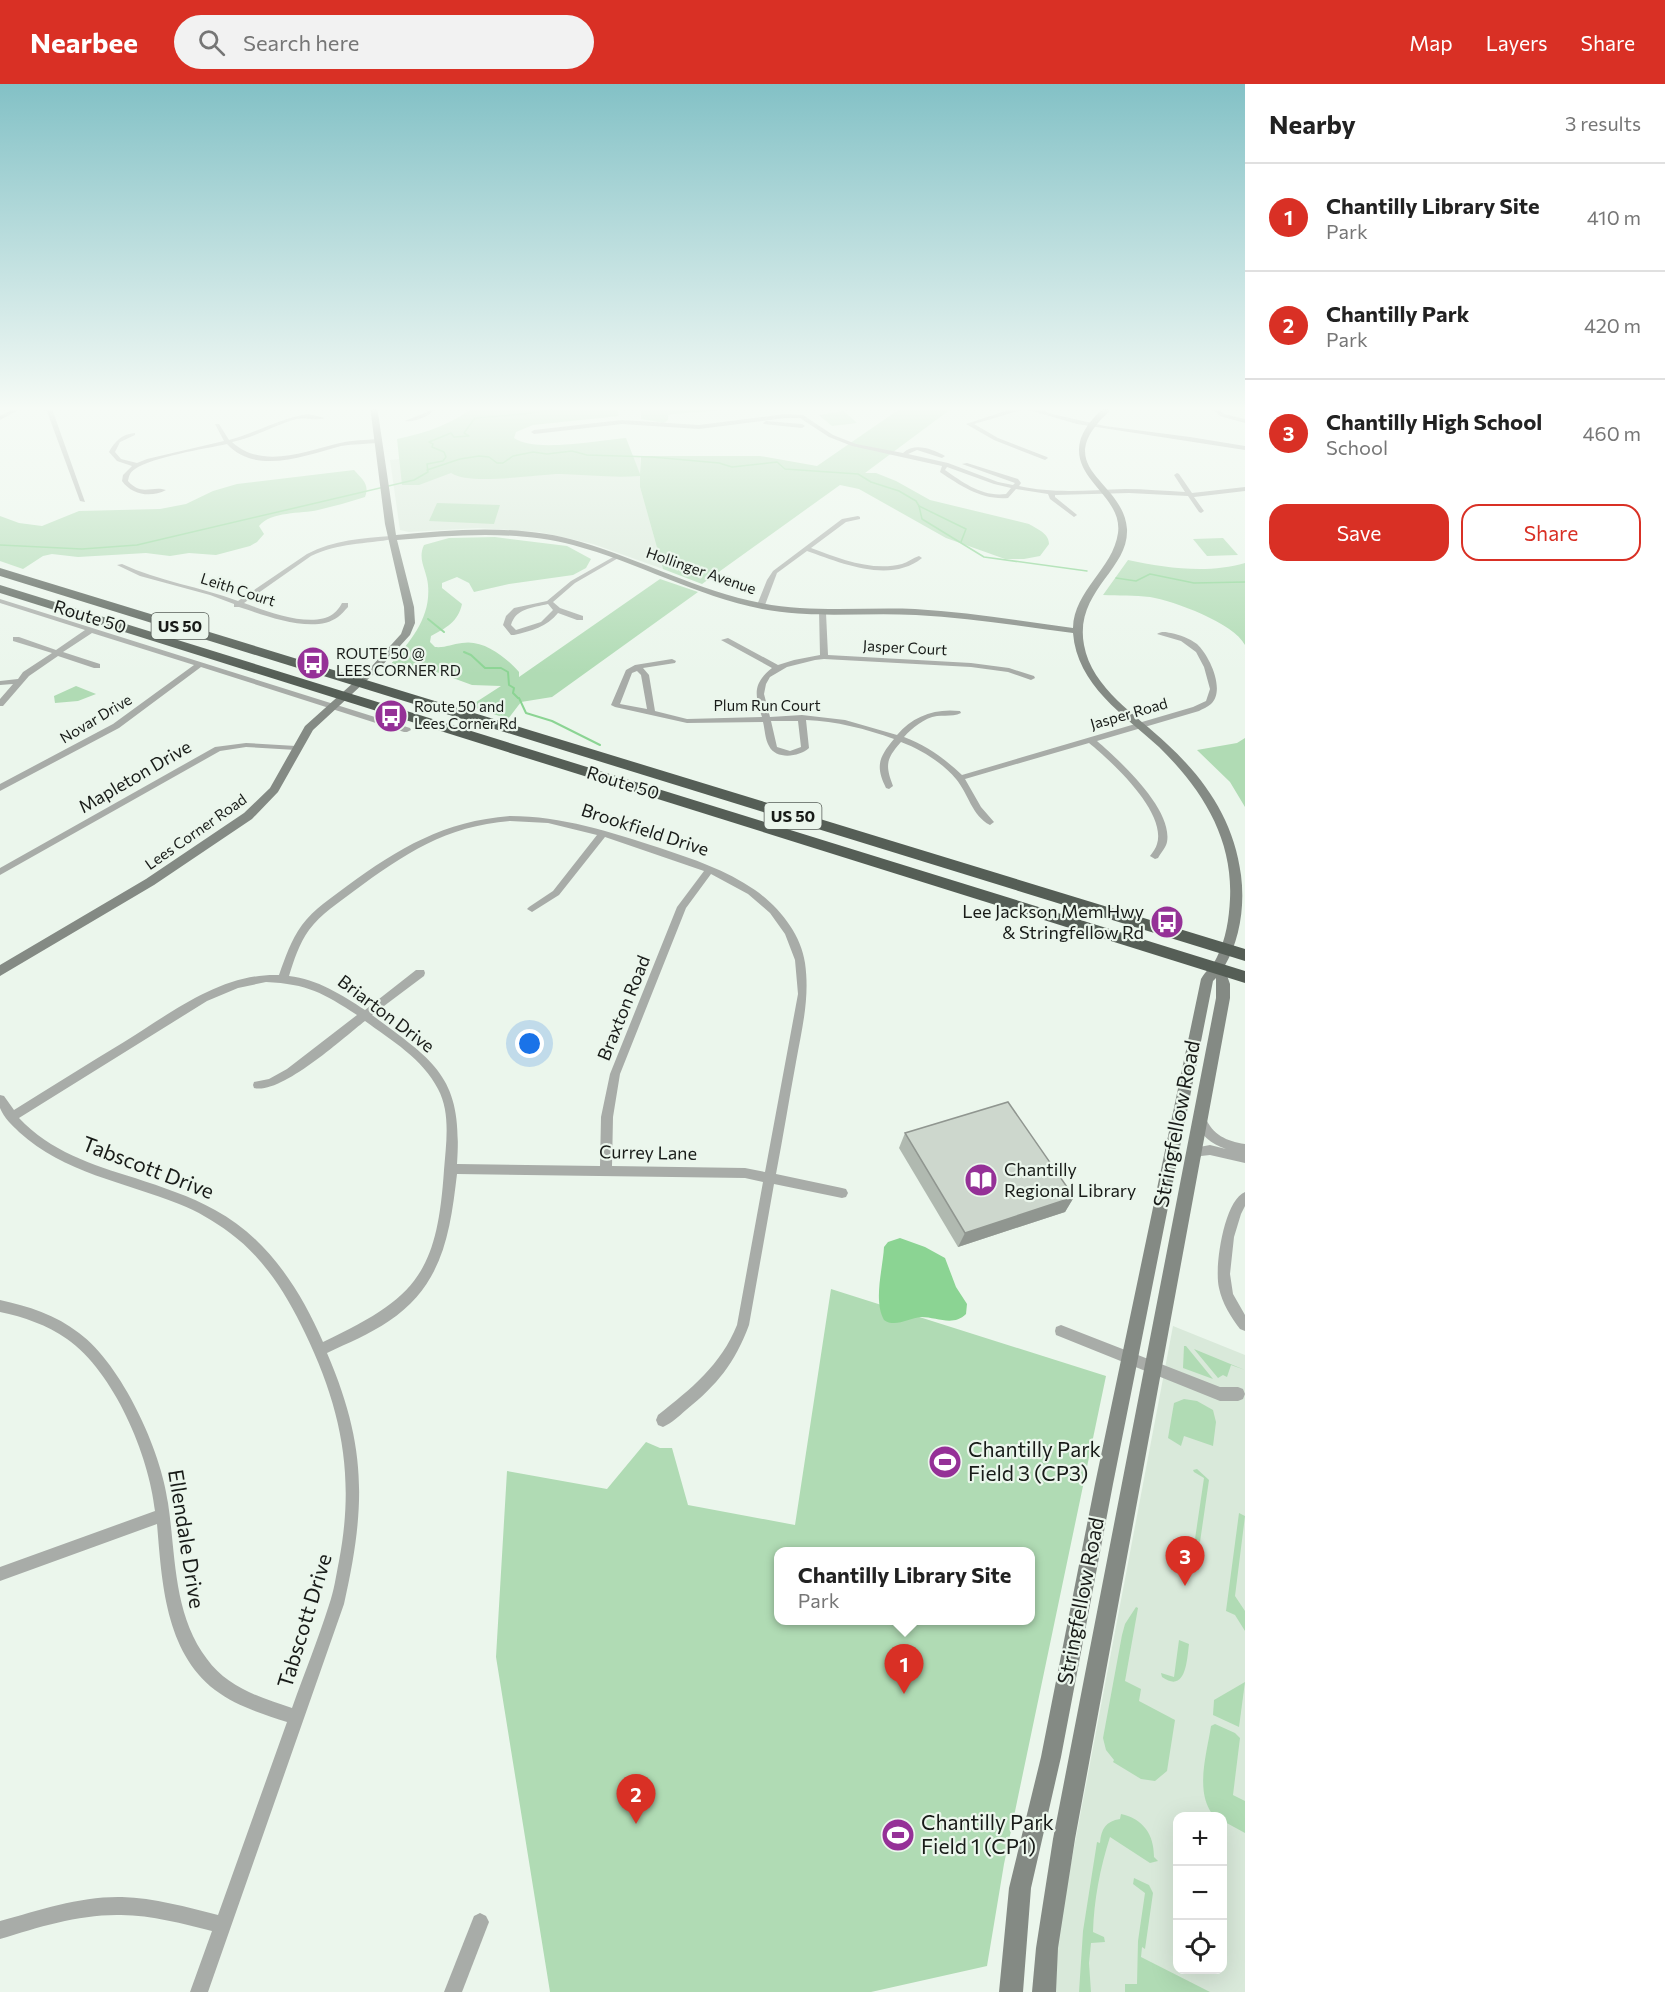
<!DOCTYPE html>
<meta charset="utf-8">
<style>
body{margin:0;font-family:Commissioner,sans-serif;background:#f2f2f2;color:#222}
.controls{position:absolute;right:18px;bottom:18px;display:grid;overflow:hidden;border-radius:12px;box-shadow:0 6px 24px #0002}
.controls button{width:54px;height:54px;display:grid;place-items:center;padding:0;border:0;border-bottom:2px solid #e0e0e0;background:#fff;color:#222;font:30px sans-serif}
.you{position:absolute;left:530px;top:960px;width:21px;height:21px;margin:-15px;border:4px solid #fff;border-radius:50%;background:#1a73e8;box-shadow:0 0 0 9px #1a73e833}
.badge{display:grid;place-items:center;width:39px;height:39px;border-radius:50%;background:#d93025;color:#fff;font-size:20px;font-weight:700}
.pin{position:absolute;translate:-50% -50px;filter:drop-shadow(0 2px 3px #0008)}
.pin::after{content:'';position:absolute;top:32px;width:21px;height:18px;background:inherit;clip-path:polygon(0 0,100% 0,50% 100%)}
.popup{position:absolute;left:774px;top:1463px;width:261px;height:78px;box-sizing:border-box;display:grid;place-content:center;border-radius:12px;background:#fff;filter:drop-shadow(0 2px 4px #0005);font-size:20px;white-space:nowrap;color:#767676}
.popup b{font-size:22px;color:#222}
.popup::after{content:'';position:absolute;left:50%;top:100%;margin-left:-12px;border:12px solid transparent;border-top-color:#fff}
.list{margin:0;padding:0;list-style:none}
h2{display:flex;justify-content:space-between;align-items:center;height:78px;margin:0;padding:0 24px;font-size:26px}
h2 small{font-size:20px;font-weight:400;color:#767676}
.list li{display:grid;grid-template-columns:39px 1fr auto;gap:18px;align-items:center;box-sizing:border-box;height:108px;padding:0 24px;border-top:2px solid #e0e0e0}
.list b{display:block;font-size:22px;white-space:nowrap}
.list p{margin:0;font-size:20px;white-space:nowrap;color:#767676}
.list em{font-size:20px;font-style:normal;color:#767676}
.actions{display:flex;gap:12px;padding:18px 24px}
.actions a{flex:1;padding:14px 0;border:2px solid #d93025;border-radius:18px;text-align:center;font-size:21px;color:#d93025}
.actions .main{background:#d93025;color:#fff}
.icon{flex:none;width:33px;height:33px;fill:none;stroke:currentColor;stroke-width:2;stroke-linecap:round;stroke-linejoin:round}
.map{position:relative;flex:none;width:1245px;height:1908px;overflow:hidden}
header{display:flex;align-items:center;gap:36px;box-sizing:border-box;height:84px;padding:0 30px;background:#d93025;color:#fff}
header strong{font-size:28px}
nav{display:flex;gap:33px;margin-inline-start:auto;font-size:21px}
.search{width:420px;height:54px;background:#f2f2f2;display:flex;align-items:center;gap:15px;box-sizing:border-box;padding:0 21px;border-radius:33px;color:#767676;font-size:22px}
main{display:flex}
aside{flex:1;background:#fff}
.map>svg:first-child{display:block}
.built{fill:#d9e9da;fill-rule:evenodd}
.green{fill:#b0dbb4;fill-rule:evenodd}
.water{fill:#8bd493}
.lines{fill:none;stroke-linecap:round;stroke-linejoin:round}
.stream-far1{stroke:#8bd493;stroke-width:1.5}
.stream{stroke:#8bd493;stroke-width:2}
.street{fill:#a8aca8;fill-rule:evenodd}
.secondary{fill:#848a84;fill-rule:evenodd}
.highway{fill:#555e56;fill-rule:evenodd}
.wall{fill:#b0b9b0}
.shaded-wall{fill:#909690}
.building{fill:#cdd7cd;stroke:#909690;stroke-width:1.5}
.labels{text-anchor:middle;stroke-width:4.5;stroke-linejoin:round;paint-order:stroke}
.far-street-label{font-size:15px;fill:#181b18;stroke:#ebf6ec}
.far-poi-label{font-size:15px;fill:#181b18;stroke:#ebf6ec;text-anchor:start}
.shield{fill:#ebf6ec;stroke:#575d58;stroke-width:1.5}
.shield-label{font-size:16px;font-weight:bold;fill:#181b18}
.street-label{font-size:18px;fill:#181b18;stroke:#ebf6ec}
.poi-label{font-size:18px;fill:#181b18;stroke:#ebf6ec;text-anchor:end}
.near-street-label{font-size:21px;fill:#181b18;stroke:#ebf6ec}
.near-poi-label{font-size:21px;fill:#181b18;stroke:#ebf6ec;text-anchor:start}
</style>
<header>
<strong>Nearbee</strong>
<div class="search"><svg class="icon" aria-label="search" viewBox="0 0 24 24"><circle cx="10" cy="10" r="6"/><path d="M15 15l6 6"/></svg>Search here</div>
<nav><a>Map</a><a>Layers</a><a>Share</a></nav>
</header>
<main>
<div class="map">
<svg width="1245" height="1908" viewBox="0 0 1245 1908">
<rect width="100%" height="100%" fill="#ebf6ec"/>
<g class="built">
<path d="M514,363L640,372V403L663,485L593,460L539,448L478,444L409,448L400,446L390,376Z"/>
<path d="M1173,1242L1245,1271V1908H1052L1062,1827ZM1178,1732H1222V1886H1178Z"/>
</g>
<g class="green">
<path d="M476,322H616L619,332L533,341L516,348L514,354C534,369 600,356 626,354L640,390L641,372H760L817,382L904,322H955L865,389H876L896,397L930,416L1029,440C1037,445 1049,449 1049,460L1040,472L1024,475H1005L946,454L859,405L840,401L702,500L663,485L640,403V392C613,394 588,391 561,390C536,390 470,402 451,389L419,401H402L397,355C427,349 451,340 476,322Z"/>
<path d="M641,322H734L715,327L672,330L668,331V336L664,339L641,335Z"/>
<path d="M844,327L857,339L832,342L819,331Z"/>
<path d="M354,386C362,395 370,400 365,413C350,418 334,422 318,426C301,430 271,427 259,442L264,450L257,458L250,462L216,471L189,469L170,472L146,469L78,473L52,470L43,472L23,485L0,477V432L19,439L42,442L79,427L160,425L186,420L213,407L237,400Z"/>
<path d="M437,419L500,421L494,440L429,437Z"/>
<path d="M495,453L567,462L591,475L586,484L573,491L509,500L474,508L469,499L457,493L442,499V504L462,520C458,538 446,544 431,552L430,558L435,563C445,564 452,560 462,559C483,555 506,573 519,588V593L660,495L698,508L552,613L521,618L508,635L470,622L501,602L472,601L431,586L391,580C411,556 431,534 428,501C427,486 417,476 424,461L449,454Z"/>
<path d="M1223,454L1238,471L1207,472L1193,455Z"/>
<path d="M1128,476C1165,484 1208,490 1245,479V561C1234,539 1174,517 1150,513C1135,511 1118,512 1103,511Z"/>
<path d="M76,602L96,610L78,617L55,619L54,612Z"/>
<path d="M1245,654V723L1230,698L1197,666L1237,659Z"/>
<path d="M831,1205L1106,1292L1004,1780L987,1882L871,1908H550L496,1573L507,1387L607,1405L646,1358L660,1364H672L688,1421L795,1441ZM778,1468H1030V1536H778Z"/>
<path d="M1184,1262H1186L1213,1295L1183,1284Z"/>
<path d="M1194,1265L1245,1286L1231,1281L1227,1293L1223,1291L1218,1294Z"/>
<path d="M1184,1315L1197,1317L1213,1326L1216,1338L1213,1362L1184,1352L1181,1362L1168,1354L1174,1319Z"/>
<path d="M1197,1385L1209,1396L1200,1458L1195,1455L1204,1394L1194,1388L1193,1386Z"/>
<path d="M1239,1429L1245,1432L1235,1512L1245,1527V1547L1235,1531L1226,1527Z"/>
<path d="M1136,1523L1138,1524L1125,1597L1141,1605L1139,1617L1175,1636L1167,1687L1155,1697L1141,1695L1113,1678L1114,1676L1106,1666L1103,1654L1122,1551L1125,1540Z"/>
<path d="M1179,1556L1189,1560C1187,1576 1186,1610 1162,1593L1161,1589L1174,1593Z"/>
<path d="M1245,1598L1239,1643L1213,1631L1214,1616Z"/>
<path d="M1215,1640L1235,1649L1240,1654L1233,1711L1245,1717V1749L1223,1737L1222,1732H1214C1194,1709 1207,1669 1211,1642Z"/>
<path d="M1121,1730C1143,1735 1154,1750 1154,1773L1158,1777L1150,1779L1110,1753C1100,1784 1094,1816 1093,1848L1104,1853L1105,1858L1091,1859L1089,1879L1091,1908H1079L1083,1847L1097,1758L1100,1759C1101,1745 1106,1737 1120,1735Z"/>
<path d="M1134,1794L1149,1801L1153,1809L1145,1865L1142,1863L1141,1873L1210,1908H1125V1900H1137L1138,1857L1145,1809L1133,1800Z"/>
</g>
<path class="water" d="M900,1154L925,1163L945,1174L956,1203L967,1220L966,1230C953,1243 937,1233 921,1233C909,1234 895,1244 884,1236C873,1217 883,1184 884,1163L888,1158Z"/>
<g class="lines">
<g class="stream-far1">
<path d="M427,386L460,375L479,372L489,373L497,379H503L513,372L533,368L547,370L572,367L587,371L652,373L719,379L732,383L777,378L785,385L858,390L871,398L899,407L916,417L919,422L966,445L961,458"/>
<path d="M919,422L922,435L984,473L1087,487"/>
<path d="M0,461L82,465L137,461L414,396L428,388L427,380L443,377L446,373L444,368L432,363L433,360L429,358L451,349L454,353L469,352L464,349L475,334L524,330L574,322"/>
<path d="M1116,494L1136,497L1150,490L1194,499L1245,498"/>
</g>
<g class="stream">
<path d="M428,535L444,548"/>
<path d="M464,568L471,571L485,584H501L508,588L509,601L514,604L513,609L518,614"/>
<path d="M519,614L526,629L552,637L600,661"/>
</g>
<g class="street">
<path d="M19,322H26L0,336V332Z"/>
<path d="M45,322H51L85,418L80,417Z"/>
<path d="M433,322H438C432,331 415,339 405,337L429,327Z"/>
<path d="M1020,322H1030L1052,330L1105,342L1190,353L1245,362V366L1077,340L1025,325L974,340L998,354L1047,373L1048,374L1045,376L994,356L966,340Z"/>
<path d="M1069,322H1075L1069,327L1066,325Z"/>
<path d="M1208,322H1214L1224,330L1245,335V339L1220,332Z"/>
<path d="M308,330L325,334C317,337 306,333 296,335C275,341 255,353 232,358C263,386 305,367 340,359C353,356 365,356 378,355L381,357L378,359C366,360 353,360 341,362C306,371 257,392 227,360C204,365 152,373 135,385C130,388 129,392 128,397C142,413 152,401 166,406C151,414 132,411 122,397L123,391L132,382L117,377L109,368C115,357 122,350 135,349V351L120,358L115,368L121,375L137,379L147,375L224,357L215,340H219L229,356C256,349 280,334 308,330Z"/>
<path d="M785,330L803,331L833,351L856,360L903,369C915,358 932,365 945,372L942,374L917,366L908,370L948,379L998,398L1013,401L1015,399L962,380L967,379L1018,395L1021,399L1019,402C1053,410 1090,406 1125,405C1145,405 1165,407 1185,408L1174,391L1177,389L1179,390L1192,409L1245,403V407L1194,413L1204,427L1201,429L1199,428L1188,412L1129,409L1055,411V413L1076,430L1077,431L1074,433L1050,415L1048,410L1016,405L1008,414C981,416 961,402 940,388L942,382L852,362L829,353L800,334H785L699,345L622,340L534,350L531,348L534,346L622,336L699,341ZM947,383L994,400L1011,404L1006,410C982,413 964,399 945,386Z"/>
<path d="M766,337L802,340L805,342L802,344L764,340L763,339Z"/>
<path d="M858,432L860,433V435L846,438L811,464C838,474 872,488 902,480C908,478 913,474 919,472L922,474C890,500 841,479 807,467L777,489L765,521L758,523L757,521L767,496L773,487L842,435Z"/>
<path d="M392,452L394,453V455C365,460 338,459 311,472L244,519C266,527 312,545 333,530C336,528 340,523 342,519H348V523C345,526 341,531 338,533C314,551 264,531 239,523H234V520L210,511L140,492L117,481L122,480C159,497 200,503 238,517L307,470C334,456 362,454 392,452Z"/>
<path d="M615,472L620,473L575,499L553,518L560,524L583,532V536H577L558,529C547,543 531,547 514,551H511L503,541L506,532L514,524L547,517L571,497ZM548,520L553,526L541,538L516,546L511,541C516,524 532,524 548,520Z"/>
<path d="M0,515L410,644L411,646L407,648H404L201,583L119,644L0,707V700L113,640L194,581L92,549L63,568L100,580V584H94L58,572L29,592L3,622H0V615L13,600L0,601V597L18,595L23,588L52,569L13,557V553H19L56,566L85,546L0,519Z"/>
<path d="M819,527L826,529L828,571L971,579L1009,584L1034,592L1035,594L1031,596L1008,588L971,583L824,575L815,576L787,583L770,593L766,600L764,610L770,633L802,631L845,636L897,651C913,632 935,624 960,627L961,629C954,633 945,631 937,632C924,634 912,644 904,653C926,661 945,675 962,691L1193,623L1206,617L1210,605L1204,583L1196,568L1181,557L1157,550C1162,547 1165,548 1171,549C1180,551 1189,554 1197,560C1209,571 1226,606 1211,620C1208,623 1202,625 1199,627L1097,657C1119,676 1173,725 1167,758C1166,763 1161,769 1158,774L1155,775L1150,772C1153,768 1156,764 1157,760C1167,728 1111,677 1089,659L965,695L981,723L994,738L990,741C972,732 968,709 956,695C943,679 920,665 901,658C886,675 885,681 893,702L889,705L886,704C875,682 879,673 894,655C866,645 836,637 806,636L809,664C799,673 776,676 769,662C765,655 765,646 763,638L687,639L615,623L611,621L626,586L635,581L672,575L676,577L675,579L643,584L649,591L655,627L687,635L762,633C755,611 752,600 772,584L721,556L728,554L778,581L794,576L820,571ZM637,587L641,591L647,625L620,620L632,589ZM771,637H798L801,663L790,667L777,663Z"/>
<path d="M246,659L296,662L300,664L296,666L246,663L220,667L0,791V784L215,663Z"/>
<path d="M510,732C562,732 610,748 660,764C693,775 726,786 755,806C779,823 801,850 805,879C810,914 802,944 796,978C789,1016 783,1053 776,1090L842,1104L846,1105L848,1109L846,1113L842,1114L774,1100L749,1241C735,1279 717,1301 686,1326C679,1332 672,1339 663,1343L658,1341L656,1336L658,1331C691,1305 721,1281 737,1241L763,1098L745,1094L457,1090C450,1149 443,1201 389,1237C370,1250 348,1259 327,1269C367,1362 366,1422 344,1520L208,1908H190L212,1847C183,1840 152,1831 121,1831C80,1830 39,1843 0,1855V1837C40,1826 81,1812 122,1813C154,1814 187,1823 218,1831L287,1638C263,1630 236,1622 215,1606C165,1567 162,1498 157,1440L0,1497V1483L155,1427C149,1371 114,1288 67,1255C47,1241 24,1233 0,1228V1216C28,1222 56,1231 79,1249C122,1281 161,1366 168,1419C176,1472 173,1530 207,1575C227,1603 261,1614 292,1624C304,1590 318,1556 329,1521C334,1507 336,1492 339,1477C355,1393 342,1326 305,1249C287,1211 264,1174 230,1149C214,1137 197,1127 179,1120C124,1098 64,1089 19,1048C12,1041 4,1034 0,1024C0,1020 0,1014 0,1011L4,1012L14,1026C51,1003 87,980 124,958C171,929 221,889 279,891C285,874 291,856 302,841C314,825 331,814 347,802C399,764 444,737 510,732ZM510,737L548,739L597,751L553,807L529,823L527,825L532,828L559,811L605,753L704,787L677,823L610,990L601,1033L600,1082L457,1080C463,994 437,979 372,931L424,892L425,889L424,886H416L365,926C342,911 317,895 289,892C294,876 299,860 309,846C321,830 338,819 354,807C404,770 446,742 510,737ZM711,790L748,810L770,829L785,850L795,876L798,910L765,1088L745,1084L612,1082L613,1033L620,990L686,824ZM266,898C308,900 323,909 357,931L287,985L269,995L254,998L253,1001L254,1004C281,1011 343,954 365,937C391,956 423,975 438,1005C451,1029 446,1060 444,1086C437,1190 416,1214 323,1258C300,1205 267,1154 215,1126C190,1112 162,1103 135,1094C92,1081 50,1067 19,1034L207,917L238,904Z"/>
<path d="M1201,1031L1205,1033C1213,1051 1226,1057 1245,1060V1079L1210,1071L1201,1072C1197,1077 1195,1081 1188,1078L1186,1075L1194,1064L1210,1061L1226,1065C1210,1059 1201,1052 1195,1036L1197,1033Z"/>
<path d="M1245,1108V1122L1241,1130L1234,1153L1230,1190L1233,1210L1245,1231V1247L1240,1245C1231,1233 1222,1219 1219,1204C1214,1184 1224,1116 1245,1108Z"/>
<path d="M1061,1241L1220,1303H1238L1243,1305L1245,1310L1243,1315L1238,1317H1220L1056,1251L1055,1247L1056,1243Z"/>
<path d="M480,1829L486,1832L489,1838L462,1908H444L474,1832Z"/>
</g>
<path class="secondary" d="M370,322H377L396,451C457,445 521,440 581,458C642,476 699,507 761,519C812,529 864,523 915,525C968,528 1020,537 1073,544C1074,506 1113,485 1118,449C1123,411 1068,395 1081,354C1086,341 1096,330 1107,322H1115C1043,385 1123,393 1127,445C1129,486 1074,507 1084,561C1092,605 1137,631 1167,660C1206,696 1234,737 1241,791C1245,822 1240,856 1224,883L1230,900V914L1075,1755L1058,1864L1056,1908H1032L1036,1864L1053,1755L1216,914V894L1213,897L1113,1400L1061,1673L1031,1804L1023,1908H999L1009,1804L1041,1673L1095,1400L1201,895C1205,887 1213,882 1217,873C1226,855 1229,835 1230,815C1233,754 1202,705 1159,663C1124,631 1077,601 1073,549C1021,542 969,534 916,531C864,528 813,535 762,525C696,512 637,478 573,461C516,446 455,451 397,456L414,523L415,539L410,551L378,586L313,646L278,708L252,735L154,801L0,892V881L146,795L244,729L270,704L305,642L372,582L401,550L405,539L404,523L385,440Z"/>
<g class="highway">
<path d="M0,484L1245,865V877L0,492Z"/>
<path d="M0,501L1245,887V899L0,509Z"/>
</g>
</g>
<path class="wall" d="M905,1049L1074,1113L1065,1128L958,1163L899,1064Z"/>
<path class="shaded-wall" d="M1074,1113L1065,1128L958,1163L965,1149Z"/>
<path class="building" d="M1008,1018L1074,1113L965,1149L905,1049Z"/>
<linearGradient id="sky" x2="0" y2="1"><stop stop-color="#83c1c6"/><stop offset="0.55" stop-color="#f6fbf6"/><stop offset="1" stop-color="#f6fbf6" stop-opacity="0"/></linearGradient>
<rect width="1245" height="590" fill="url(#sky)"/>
<defs>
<g id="bus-disc" transform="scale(1.725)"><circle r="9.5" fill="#953197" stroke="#ebf6ec"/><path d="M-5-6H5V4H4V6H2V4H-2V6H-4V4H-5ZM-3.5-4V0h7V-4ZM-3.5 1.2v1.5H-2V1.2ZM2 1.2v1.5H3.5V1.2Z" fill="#fff"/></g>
<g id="library-disc" transform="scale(1.725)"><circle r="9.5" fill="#953197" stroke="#ebf6ec"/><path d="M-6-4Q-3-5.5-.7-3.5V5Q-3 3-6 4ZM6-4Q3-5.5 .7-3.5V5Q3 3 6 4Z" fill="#fff"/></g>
<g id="stadium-disc" transform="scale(1.725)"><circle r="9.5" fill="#953197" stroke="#ebf6ec"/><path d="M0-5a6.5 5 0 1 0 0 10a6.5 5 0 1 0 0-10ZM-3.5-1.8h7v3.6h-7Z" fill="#fff"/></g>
</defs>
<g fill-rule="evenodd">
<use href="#bus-disc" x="313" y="579"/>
<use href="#bus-disc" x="391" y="632"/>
<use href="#bus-disc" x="1167" y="838"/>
<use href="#library-disc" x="981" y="1096"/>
<use href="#stadium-disc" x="945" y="1378"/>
<use href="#stadium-disc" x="898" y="1751"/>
</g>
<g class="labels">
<g class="far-street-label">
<text transform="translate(701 487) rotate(19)" y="5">Hollinger Avenue</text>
<text transform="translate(238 506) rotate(18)" y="5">Leith Court</text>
<text transform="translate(905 564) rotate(3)" y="5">Jasper Court</text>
<text x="767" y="627">Plum Run Court</text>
<text transform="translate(1129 630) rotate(-16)" y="5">Jasper Road</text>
<text transform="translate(96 635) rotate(-31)" y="5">Novar Drive</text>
<text transform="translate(196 748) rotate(-35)" y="5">Lees Corner Road</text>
</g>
<g class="far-poi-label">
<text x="336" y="575">ROUTE 50 @<tspan x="336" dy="17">LEES CORNER RD</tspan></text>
<text x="414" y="628">Route 50 and<tspan x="414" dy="17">Lees Corner Rd</tspan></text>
</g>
<g class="shield">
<rect x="151.5" y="529" width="57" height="26" rx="4.5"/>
<rect x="764.5" y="719" width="57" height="26" rx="4.5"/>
</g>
<g class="shield-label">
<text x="180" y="548">US 50</text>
<text x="793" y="738">US 50</text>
</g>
<g class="street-label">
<text transform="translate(90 533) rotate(17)" y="6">Route 50</text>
<text transform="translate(135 693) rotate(-30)" y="6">Mapleton Drive</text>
<text transform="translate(623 699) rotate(17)" y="6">Route 50</text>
<text transform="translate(645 746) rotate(18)" y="6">Brookfield Drive</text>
<text transform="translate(624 924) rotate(-68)" y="6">Braxton Road</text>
<text transform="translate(386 930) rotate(37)" y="6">Briarton Drive</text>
<text transform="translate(648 1069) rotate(1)" y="6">Currey Lane</text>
</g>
<g class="poi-label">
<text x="1144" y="834">Lee Jackson Mem Hwy<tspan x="1144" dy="21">&amp; Stringfellow Rd</tspan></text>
<text x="1004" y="1092" text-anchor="start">Chantilly<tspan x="1004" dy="21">Regional Library</tspan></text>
</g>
<g class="near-street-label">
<text transform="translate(1177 1040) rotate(-79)" y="7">Stringfellow Road</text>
<text transform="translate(148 1084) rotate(21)" y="7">Tabscott Drive</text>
<text transform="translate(186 1455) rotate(81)" y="7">Ellendale Drive</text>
<text transform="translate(1081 1517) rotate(-79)" y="7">Stringfellow Road</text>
<text transform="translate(305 1537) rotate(-73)" y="7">Tabscott Drive</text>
</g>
<g class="near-poi-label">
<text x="968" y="1373">Chantilly Park<tspan x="968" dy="24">Field 3 (CP3)</tspan></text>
<text x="921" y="1746">Chantilly Park<tspan x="921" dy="24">Field 1 (CP1)</tspan></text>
</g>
</g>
</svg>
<div class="controls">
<button>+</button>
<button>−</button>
<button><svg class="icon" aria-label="locate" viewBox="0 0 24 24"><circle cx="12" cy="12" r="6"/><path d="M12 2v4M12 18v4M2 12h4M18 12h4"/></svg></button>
</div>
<div class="you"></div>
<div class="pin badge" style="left:904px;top:1610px">1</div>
<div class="popup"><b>Chantilly Library Site</b>Park</div>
<div class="pin badge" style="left:636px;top:1740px">2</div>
<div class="pin badge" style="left:1185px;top:1502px">3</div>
</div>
<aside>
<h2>Nearby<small>3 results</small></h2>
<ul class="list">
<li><span class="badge">1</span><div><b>Chantilly Library Site</b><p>Park</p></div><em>410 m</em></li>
<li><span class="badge">2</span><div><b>Chantilly Park</b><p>Park</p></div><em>420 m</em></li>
<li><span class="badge">3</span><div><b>Chantilly High School</b><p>School</p></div><em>460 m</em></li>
</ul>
<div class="actions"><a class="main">Save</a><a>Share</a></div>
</aside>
</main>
